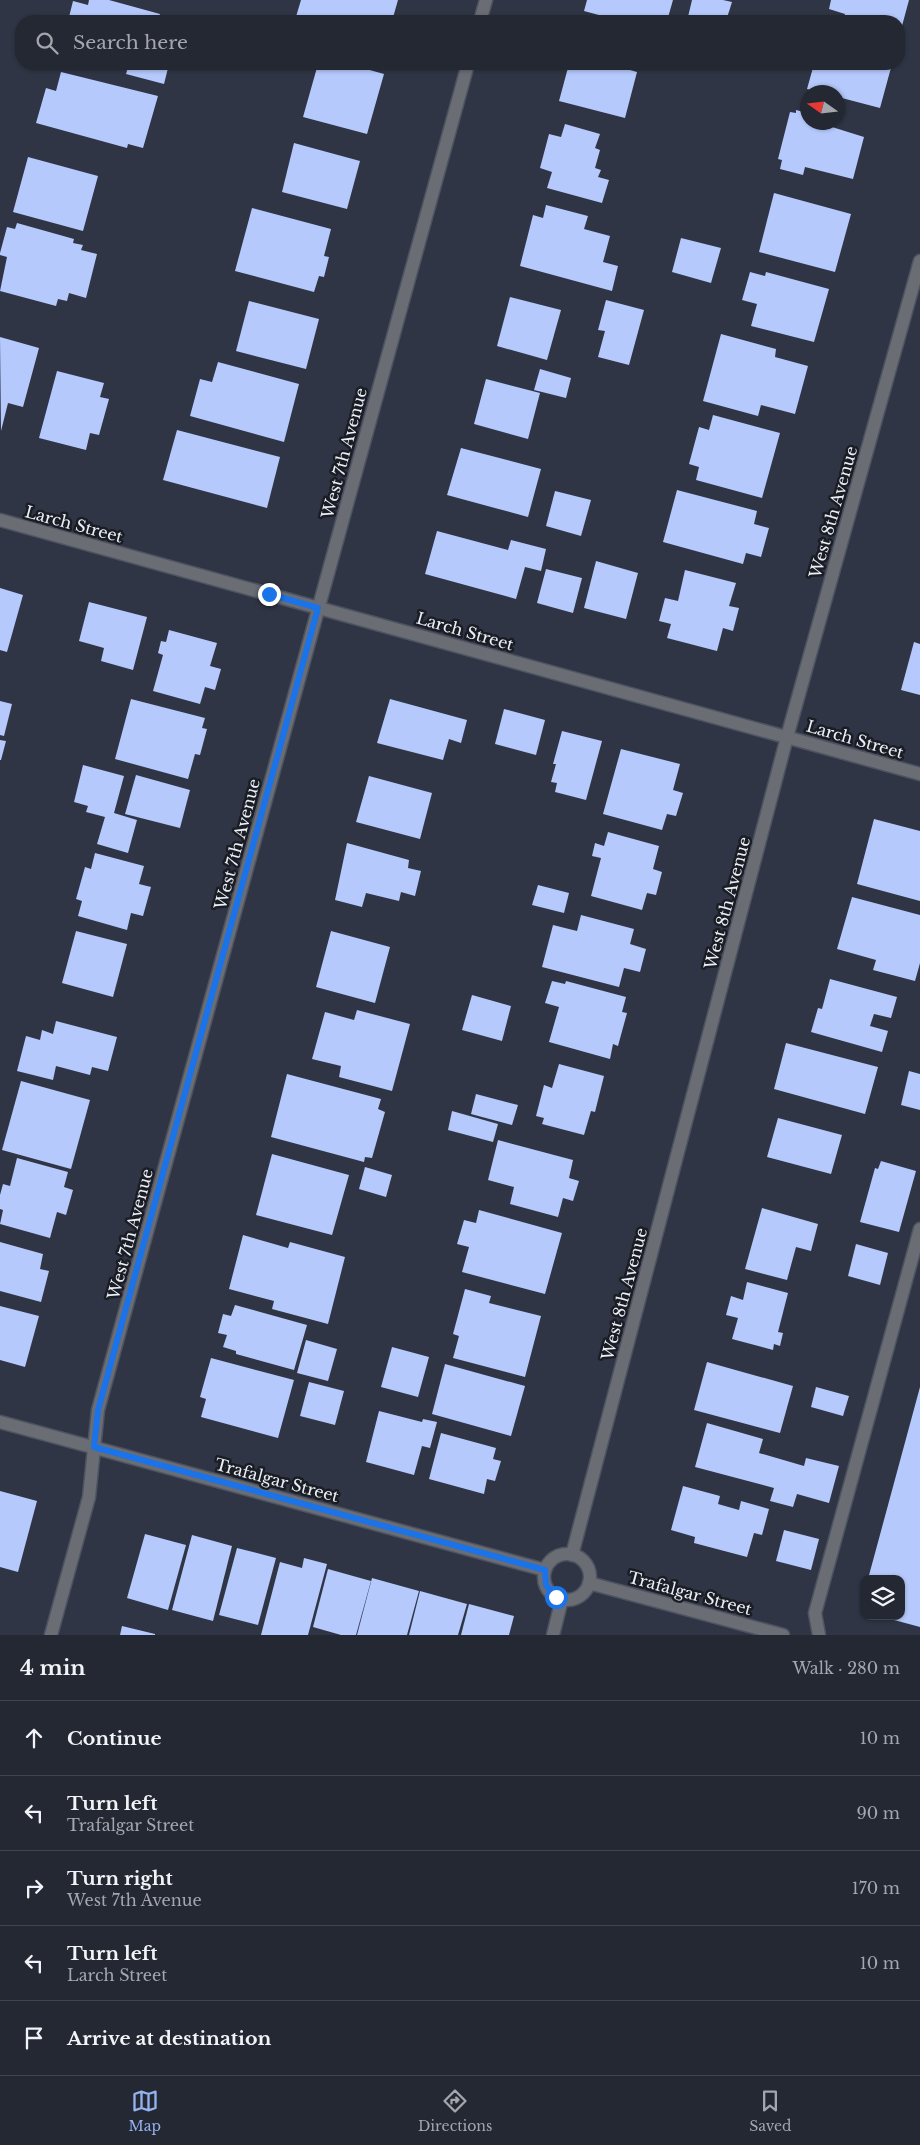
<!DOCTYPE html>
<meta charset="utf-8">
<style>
body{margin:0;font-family:"Libre Baskerville",serif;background:#2b303b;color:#f1f3f6}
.controls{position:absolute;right:15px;bottom:15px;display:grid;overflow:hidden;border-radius:10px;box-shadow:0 1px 4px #0004}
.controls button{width:45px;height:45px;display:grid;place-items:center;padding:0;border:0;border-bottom:1px solid #40444e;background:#232833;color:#f1f3f6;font:25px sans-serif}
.compass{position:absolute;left:800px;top:85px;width:45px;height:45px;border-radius:50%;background:#232833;box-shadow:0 1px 4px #0004;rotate:284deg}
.stop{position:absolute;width:15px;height:15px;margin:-11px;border:4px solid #1a73e8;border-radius:50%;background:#fff}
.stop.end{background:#1a73e8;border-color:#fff;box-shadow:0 1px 5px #0008}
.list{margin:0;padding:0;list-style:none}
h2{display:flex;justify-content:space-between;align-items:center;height:65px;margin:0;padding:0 20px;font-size:21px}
h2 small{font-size:16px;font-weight:400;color:#a3a6ac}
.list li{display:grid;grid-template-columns:32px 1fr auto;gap:15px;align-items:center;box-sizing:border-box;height:75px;padding:0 20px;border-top:1px solid #40444e}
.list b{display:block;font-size:19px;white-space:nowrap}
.list p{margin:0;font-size:16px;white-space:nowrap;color:#a3a6ac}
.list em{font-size:16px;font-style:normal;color:#a3a6ac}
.icon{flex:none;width:28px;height:28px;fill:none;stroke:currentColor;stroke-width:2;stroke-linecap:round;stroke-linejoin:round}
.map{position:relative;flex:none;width:920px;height:1635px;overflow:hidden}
.search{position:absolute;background:#232833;box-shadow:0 1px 4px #0004;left:15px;right:15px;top:15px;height:55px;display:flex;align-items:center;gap:12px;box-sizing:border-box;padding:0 18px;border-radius:20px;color:#a3a6ac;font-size:19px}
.sheet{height:440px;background:#232833}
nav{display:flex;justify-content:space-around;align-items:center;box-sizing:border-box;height:70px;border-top:1px solid #40444e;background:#232833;font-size:14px;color:#a3a6ac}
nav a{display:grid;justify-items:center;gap:2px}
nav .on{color:#95b2f1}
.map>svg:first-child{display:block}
.building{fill:#b5c9fd}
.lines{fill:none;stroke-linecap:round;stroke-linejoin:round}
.service-casing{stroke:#4d5361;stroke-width:15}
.minor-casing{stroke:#4d5361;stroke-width:15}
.service{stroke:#6a6d74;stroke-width:12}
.minor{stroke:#6a6d74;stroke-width:12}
.route{stroke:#1a73e8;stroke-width:6}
.labels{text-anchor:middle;stroke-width:5;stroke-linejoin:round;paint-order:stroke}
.street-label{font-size:16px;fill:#ebeff8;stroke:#1a1d24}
</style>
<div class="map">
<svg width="920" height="1635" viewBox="0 0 920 1635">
<rect width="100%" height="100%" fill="#2f3544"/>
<g class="building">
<path d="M89,0H109L160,14L158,21H68L73,1L88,5Z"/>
<path d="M301,0H398L392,21H300L295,20Z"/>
<path d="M587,0H673L667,21H621L584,11Z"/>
<path d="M692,0H723L732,2L726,21H687Z"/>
<path d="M831,0H909L899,37V21H843L845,14L829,9Z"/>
<path d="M129,64H169L164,84L126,74Z"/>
<path d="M318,64H348L384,74L367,134L303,117Z"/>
<path d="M569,64H609L637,72L625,118L559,101Z"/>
<path d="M814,64H892L880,108L838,97V92H821L807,89Z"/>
<path d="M61,72L158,96L143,148L128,144L127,148L36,123L46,88L56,91Z"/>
<path d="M796,110L808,113V122H816L864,137L853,179L805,167L803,175L780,169L782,160L778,159L790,112L796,113Z"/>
<path d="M565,124L600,134L595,148L600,150L595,168L601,170L598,177L609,180L602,203L547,188L552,172L540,168L549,134L561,137Z"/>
<path d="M294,143L360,161L347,209L282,192Z"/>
<path d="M28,157L98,176L83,231L13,212Z"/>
<path d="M774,193L851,214L835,272L759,252Z"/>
<path d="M546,205L588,216L584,229L610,236L603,262L618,266L612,291L520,266L533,215L543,218Z"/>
<path d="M252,208L331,229L324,256L329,257L324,277L319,276L314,292L235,271Z"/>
<path d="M17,223L74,239L73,243L83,245L81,250L97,254L86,298L69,293L67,301L58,299L56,306L0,291L7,257L0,255V253L7,227L15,229Z"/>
<path d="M681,238L721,248L711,283L672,272Z"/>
<path d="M750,272L765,276L766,272L829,289L814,342L751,326L757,304L742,300Z"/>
<path d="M510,297L561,310L547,360L497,346Z"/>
<path d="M606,300L644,310L629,365L598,357L605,331L598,330Z"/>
<path d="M249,301L319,319L306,369L236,351Z"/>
<path d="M721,334L776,349L775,357L808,366L795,414L761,405L758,416L703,401Z"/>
<path d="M0,337L39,348L23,407L8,403L1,431Z"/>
<path d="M218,362L299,384L284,442L190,416L200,379L212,382Z"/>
<path d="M540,369L571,378L566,398L534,390Z"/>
<path d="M57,371L104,383L100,397L109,399L99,435L90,433L86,450L39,438Z"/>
<path d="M486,379L540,393L528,439L474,424Z"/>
<path d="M713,415L780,433L762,498L696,480L699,467L689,464L699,427L709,430Z"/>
<path d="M177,430L280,457L267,508L163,480Z"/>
<path d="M461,448L541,469L528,517L447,495Z"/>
<path d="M677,490L757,511L754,524L769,528L761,557L746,553L743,564L663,542Z"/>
<path d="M555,491L591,500L581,536L546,526Z"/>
<path d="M437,531L508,550L511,540L546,549L541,571L525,567L516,599L425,574Z"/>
<path d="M596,561L638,573L626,619L584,608Z"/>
<path d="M546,569L582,578L573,613L537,603Z"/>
<path d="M685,570L736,583L729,606L739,608L733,631L723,628L717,651L667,638L671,624L659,621L665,598L678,601Z"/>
<path d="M0,588L23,595L7,652L0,650Z"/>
<path d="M89,602L147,617L133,670L101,661L104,648L79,641Z"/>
<path d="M169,630L217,643L210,666L221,669L215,690L205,687L200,704L153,691L163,655L158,653L161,641L166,642Z"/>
<path d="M914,642L920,644V695L901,690Z"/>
<path d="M131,699L205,718L202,728L207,729L200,755L195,754L188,779L115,759Z"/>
<path d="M390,699L467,720L461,743L449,739L443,760L377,743Z"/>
<path d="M0,701L12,704L4,736L0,735Z"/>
<path d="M504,709L545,720L536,755L495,744Z"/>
<path d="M562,731L602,741L586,800L555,792L557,783L551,782L556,764H553Z"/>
<path d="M0,740L6,741L1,760H0Z"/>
<path d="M621,749L680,764L673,790L683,793L676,816L667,814L662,830L603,814Z"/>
<path d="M83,765L124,776L114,813L137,820L128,853L97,844L105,817L86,812L88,806L74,802Z"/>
<path d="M136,775L190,790L180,828L125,814Z"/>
<path d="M369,776L432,793L420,839L356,822Z"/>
<path d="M874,819L920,831V901L857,884Z"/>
<path d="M608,832L659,846L653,869L662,872L656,895L647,893L642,910L591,896L601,858L592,856L595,843L604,846Z"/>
<path d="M347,843L409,860L408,868L421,871L415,896L401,892L399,901L366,893L362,907L335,900Z"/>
<path d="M95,853L144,866L139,884L151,887L143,916L131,913L127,930L78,916L82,901L76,899L85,867L91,869Z"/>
<path d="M538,885L569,893L564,913L532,905Z"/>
<path d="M852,897L920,915V963L915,981L873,970L876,960L837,949Z"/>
<path d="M581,915L634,929L630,944L646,949L640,972L624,968L619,987L542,967L553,925L577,931Z"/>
<path d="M76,931L127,944L113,997L62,983Z"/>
<path d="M331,931L390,947L375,1003L316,987Z"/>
<path d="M830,979L897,997L891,1018L874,1014L870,1026L888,1031L882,1052L811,1032L818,1008L822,1009Z"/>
<path d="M552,981L565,984L566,981L626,997L622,1012L627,1013L618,1046L613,1044L610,1059L549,1042L559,1007L545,1003Z"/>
<path d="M472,995L511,1006L502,1041L462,1030Z"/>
<path d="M357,1010L410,1024L392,1091L339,1077L341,1066L312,1059L325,1012L354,1020Z"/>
<path d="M56,1021L117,1037L108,1071L92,1067L90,1075L56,1066L53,1080L17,1071L26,1036L40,1040L42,1030L53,1034Z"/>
<path d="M786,1043L878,1067L865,1114L774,1089Z"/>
<path d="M559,1064L604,1076L595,1112L591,1111L584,1135L542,1124L544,1118L536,1116L544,1085L552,1088Z"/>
<path d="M909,1071L920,1074V1110L901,1105Z"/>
<path d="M287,1074L381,1099L378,1109L385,1112L372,1158L365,1157L364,1162L271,1137Z"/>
<path d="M21,1081L90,1100L71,1169L2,1150Z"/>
<path d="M476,1094L518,1105L512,1125L471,1114Z"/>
<path d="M452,1111L498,1124L493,1142L448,1130Z"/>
<path d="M778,1118L842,1135L831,1174L767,1157Z"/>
<path d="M498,1140L573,1160L569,1178L579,1181L573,1201L563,1198L558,1217L510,1204L514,1187L488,1180Z"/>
<path d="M272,1154L349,1175L332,1235L256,1215Z"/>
<path d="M17,1158L68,1172L64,1187L73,1190L66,1215L57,1212L50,1238L0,1224L3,1210L0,1209V1195L3,1184L10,1186Z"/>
<path d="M881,1161L916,1171L899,1232L860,1222L875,1168L878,1169Z"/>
<path d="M365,1167L392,1175L386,1197L359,1189Z"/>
<path d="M762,1208L818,1224L811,1251L796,1247L787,1280L745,1269Z"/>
<path d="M479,1210L562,1233L545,1294L462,1272L469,1247L457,1244L464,1220L476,1223Z"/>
<path d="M243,1235L288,1248L290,1242L345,1257L328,1324L272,1309L274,1301L229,1289Z"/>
<path d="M0,1242L43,1254L40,1269L49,1271L41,1302L0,1291Z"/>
<path d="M856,1244L888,1253L880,1285L848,1276Z"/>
<path d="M747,1282L788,1293L778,1332L783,1333L780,1346L774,1344L773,1350L732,1339L738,1318L726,1315L731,1296L743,1300Z"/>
<path d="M465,1289L491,1296L489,1303L541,1316L525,1377L453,1358L459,1336L453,1334Z"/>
<path d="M235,1305L307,1325L294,1370L236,1354V1351L223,1347L227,1335L218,1333L223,1314L231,1316Z"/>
<path d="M0,1306L39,1316L25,1367L0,1360Z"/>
<path d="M306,1340L337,1349L328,1381L297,1373Z"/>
<path d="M392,1347L429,1357L418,1397L381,1387Z"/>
<path d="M211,1358L294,1380L278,1438L201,1417L206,1399L200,1397Z"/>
<path d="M707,1362L793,1386L780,1433L694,1410Z"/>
<path d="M445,1364L525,1386L511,1436L432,1414Z"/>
<path d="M309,1382L344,1391L335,1425L300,1416Z"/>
<path d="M816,1387L849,1396L843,1416L811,1407Z"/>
<path d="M920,1387V1627L883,1617L901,1616V1579H868Z"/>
<path d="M379,1411L422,1422L423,1419L437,1422L430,1448L422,1446L414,1475L366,1462Z"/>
<path d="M707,1423L763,1439L759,1453L804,1466L806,1458L839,1466L829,1503L797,1494L793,1507L770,1501L774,1488L695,1467Z"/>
<path d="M441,1433L496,1448L493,1459L501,1461L495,1481L487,1479L484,1494L429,1479Z"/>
<path d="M683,1486L720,1496L718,1504L739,1510L741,1501L769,1509L762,1535L754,1533L747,1557L694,1543L695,1537L671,1530Z"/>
<path d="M0,1491L37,1501L18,1572L0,1567Z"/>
<path d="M784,1530L819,1539L811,1570L776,1561Z"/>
<path d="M145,1534L186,1545L168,1610L127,1598Z"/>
<path d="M192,1535L232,1546L213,1621L172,1610Z"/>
<path d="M237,1548L276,1558L258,1625L219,1615Z"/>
<path d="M304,1558L327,1564L308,1635H261L280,1562L302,1568Z"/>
<path d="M328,1569L371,1581L356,1635H341L313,1627Z"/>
<path d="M372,1578L419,1591L407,1635H357Z"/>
<path d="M420,1591L467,1604L458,1635H409Z"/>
<path d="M469,1604L514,1616L509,1635H461Z"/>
<path d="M122,1626L155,1634V1635H120Z"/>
</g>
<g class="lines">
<g class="service-casing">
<path id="service" d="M819,1635L815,1613L920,1229"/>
</g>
<g class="minor-casing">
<g id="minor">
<path d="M480,21L486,0"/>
<path d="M0,520L920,774"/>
<path d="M0,1422L545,1570"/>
<circle cx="567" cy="1577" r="23"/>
<path d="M572,1555L787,737L920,261"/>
<path d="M589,1583L783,1635"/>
<path d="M51,1635L89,1497L98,1410L468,64"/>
<path d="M553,1635L562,1599"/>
</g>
</g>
<use href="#service" class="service"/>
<use href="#minor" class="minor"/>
</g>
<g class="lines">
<path class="route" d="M269,594L318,608L98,1410L94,1447L545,1570L546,1585L556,1597"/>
</g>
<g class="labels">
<g class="street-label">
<text transform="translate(344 453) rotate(-75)" y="6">West 7th Avenue</text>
<text transform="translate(833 512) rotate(-74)" y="6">West 8th Avenue</text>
<text transform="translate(74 524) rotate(15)" y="6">Larch Street</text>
<text transform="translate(465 631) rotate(16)" y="6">Larch Street</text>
<text transform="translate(855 739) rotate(16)" y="6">Larch Street</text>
<text transform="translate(237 844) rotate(-75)" y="6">West 7th Avenue</text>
<text transform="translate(727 903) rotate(-75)" y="6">West 8th Avenue</text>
<text transform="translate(130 1234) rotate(-75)" y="6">West 7th Avenue</text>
<text transform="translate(624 1294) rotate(-75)" y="6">West 8th Avenue</text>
<text transform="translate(277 1480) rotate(15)" y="6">Trafalgar Street</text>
<text transform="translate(690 1593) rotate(15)" y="6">Trafalgar Street</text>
</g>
</g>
</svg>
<div class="controls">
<button><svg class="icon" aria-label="layers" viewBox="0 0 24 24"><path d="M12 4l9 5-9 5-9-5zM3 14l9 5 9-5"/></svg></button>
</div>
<svg class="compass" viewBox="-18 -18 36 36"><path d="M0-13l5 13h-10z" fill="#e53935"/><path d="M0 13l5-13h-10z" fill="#a3a6ac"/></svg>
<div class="stop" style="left:556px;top:1597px"></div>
<div class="stop end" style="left:269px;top:594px"></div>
<div class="search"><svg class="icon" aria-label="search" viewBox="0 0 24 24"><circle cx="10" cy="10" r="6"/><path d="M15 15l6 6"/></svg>Search here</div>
</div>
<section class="sheet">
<h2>4 min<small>Walk · 280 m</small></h2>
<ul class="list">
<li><svg class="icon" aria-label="ahead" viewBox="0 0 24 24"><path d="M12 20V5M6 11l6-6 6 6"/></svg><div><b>Continue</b></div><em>10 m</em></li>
<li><svg class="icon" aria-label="left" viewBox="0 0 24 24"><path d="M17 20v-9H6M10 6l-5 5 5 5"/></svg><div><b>Turn left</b><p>Trafalgar Street</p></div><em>90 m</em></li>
<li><svg class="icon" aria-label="right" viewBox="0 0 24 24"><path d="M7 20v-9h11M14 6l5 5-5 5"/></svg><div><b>Turn right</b><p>West 7th Avenue</p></div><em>170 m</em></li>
<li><svg class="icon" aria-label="left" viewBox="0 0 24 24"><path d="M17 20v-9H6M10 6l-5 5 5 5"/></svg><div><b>Turn left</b><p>Larch Street</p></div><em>10 m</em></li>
<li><svg class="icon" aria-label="arrive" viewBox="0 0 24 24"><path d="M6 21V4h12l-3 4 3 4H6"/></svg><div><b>Arrive at destination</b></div></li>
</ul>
</section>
<nav>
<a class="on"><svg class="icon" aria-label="map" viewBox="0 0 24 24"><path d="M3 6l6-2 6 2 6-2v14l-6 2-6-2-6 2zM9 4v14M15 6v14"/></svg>Map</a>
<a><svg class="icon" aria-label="directions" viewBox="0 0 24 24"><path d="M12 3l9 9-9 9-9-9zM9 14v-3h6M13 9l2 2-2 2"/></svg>Directions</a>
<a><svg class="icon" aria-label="saved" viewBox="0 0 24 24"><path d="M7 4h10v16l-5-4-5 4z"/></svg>Saved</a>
</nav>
